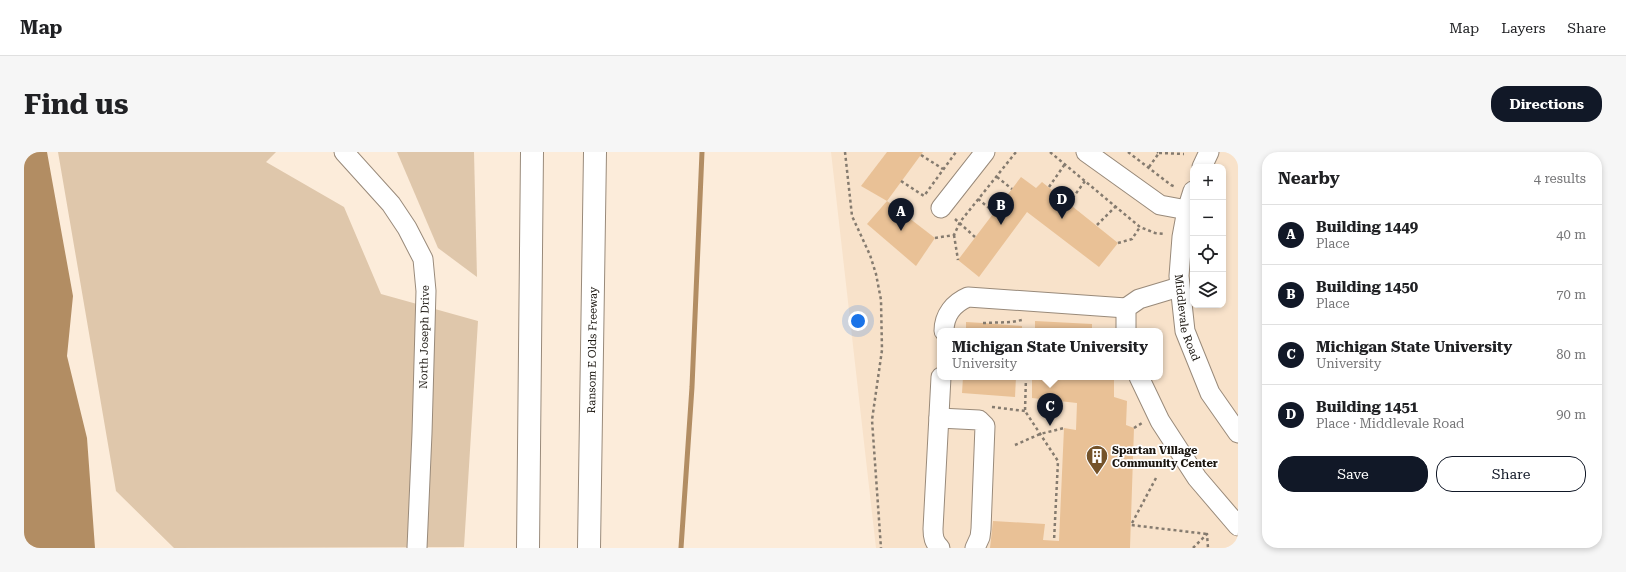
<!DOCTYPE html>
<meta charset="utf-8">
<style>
body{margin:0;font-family:"Roboto Serif",serif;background:#f6f6f6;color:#202124}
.controls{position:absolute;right:12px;top:12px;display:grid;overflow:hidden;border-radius:8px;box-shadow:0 2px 6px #0003}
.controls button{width:36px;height:36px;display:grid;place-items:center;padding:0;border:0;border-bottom:1px solid #e0e0e0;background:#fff;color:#202124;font:20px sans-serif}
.you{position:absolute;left:834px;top:169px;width:14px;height:14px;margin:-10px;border:3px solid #fff;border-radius:50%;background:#1a73e8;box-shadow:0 0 0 6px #1a73e833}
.badge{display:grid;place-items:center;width:26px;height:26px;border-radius:50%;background:#111827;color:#fff;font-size:13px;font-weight:700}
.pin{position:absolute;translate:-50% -33px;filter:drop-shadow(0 1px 2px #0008)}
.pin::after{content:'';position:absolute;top:21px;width:14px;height:12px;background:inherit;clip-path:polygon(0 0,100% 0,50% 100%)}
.popup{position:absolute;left:913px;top:176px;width:226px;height:52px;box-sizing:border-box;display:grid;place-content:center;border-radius:8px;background:#fff;filter:drop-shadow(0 1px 3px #0005);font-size:13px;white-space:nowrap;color:#757577}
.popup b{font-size:15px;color:#202124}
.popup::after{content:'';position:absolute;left:50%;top:100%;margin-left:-8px;border:8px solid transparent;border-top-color:#fff}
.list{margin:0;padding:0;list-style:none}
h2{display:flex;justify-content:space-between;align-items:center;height:52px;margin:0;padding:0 16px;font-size:17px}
h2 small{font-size:13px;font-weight:400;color:#757577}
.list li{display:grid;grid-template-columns:26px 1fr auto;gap:12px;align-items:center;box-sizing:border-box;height:60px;padding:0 16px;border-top:1px solid #e0e0e0}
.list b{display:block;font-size:15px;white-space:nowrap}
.list p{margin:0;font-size:13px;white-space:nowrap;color:#757577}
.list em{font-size:13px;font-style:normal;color:#757577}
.actions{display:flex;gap:8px;padding:12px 16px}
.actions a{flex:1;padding:9px 0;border:1px solid #111827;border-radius:16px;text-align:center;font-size:14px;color:#111827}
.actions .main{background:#111827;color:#fff}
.icon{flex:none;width:22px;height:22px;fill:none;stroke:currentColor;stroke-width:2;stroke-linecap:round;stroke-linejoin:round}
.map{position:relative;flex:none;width:1214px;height:396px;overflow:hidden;border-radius:16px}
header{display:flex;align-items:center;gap:24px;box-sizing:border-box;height:56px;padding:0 20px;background:#fff;border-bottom:1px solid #e0e0e0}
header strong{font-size:19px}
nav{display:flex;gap:22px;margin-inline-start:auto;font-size:14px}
.intro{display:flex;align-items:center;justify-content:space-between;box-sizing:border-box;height:96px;padding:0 24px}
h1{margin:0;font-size:28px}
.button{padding:10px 18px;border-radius:16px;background:#111827;color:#fff;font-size:14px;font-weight:700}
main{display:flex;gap:24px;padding:0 24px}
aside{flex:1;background:#fff;border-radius:16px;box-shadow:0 2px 6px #0003}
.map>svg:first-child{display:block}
.built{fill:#f8e2ca;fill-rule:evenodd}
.green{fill:#dfc7ab}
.water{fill:#b28d63}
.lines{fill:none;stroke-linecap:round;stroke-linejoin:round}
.stream{stroke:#b28d63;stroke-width:5}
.building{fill:#e9c196}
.minor-casing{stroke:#998a7a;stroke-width:21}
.highway-casing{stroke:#998a7a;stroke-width:24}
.path{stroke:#857b6f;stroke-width:2.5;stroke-dasharray:3 3;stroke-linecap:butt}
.minor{stroke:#fff;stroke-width:19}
.highway{stroke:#fff;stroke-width:22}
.labels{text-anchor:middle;stroke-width:3.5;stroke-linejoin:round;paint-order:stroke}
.street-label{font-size:11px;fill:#1a150f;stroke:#fff}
.poi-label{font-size:11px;font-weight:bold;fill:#1a150f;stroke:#fff;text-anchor:start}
</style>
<header>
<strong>Map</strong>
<nav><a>Map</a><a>Layers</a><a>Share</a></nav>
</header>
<div class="intro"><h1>Find us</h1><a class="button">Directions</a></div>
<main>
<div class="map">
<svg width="1214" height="396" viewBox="0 0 1214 396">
<rect width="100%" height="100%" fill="#fcecda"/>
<path class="built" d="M807,0H1214V396H852ZM1169,15H1199V153H1169ZM916,179H1136V225H916Z"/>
<g class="green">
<path d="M34,0H252L242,10L320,55L357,142L454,169L440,395L150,396L92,339Z"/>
<path d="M373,0H450L453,125L414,96Z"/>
</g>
<path class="water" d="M0,0H23L49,144L43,204L63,286L71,396H0Z"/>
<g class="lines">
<path class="stream" d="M657,396L668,235L678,0"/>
</g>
<g class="building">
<path d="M863,0H899L863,49L837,34Z"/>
<path d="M997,25L1012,36L1018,30L1094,91L1075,115L1003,60L955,125L934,108Z"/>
<path d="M863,49L911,86L892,114L843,72Z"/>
<path d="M1011,169L1068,172V179H1011Z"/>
<path d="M942,170L959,171L998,174V179H942Z"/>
<path d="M939,225H992L991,245L938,241Z"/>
<path d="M1008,225H1090V245L1103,249L1102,273L1110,276L1106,396H966L969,369L1021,372L1019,388L1035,389L1040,276L1052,278L1053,251L1008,246Z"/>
</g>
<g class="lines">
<g class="minor-casing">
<g id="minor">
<path d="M320,0L367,52L383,76L399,107L402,139L398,281L393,396"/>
<path d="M1062,0L1136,53L1163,58"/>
<path d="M1178,15L1185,0"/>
<path id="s1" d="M1169,39L1163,58L1158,85L1155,124L1161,179L1186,241L1214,281"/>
<path d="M917,56L961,0"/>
<path d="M920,179C920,163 930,151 944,145L1102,156"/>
<path d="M1102,179V156L1115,147L1155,135"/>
<path d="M1115,225L1136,269L1173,326L1214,374"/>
<path d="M915,266L955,268L961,274L957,377L956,385L951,396"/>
<path d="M916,396C910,390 909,385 909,377L917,225"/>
</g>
</g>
<g class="highway-casing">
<g id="highway">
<path d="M504,396L508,0"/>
<path id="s2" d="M565,396L571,0"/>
</g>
</g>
<g class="path">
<path d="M821,0L828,64L846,103L852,122L857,148L858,198L848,268L857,396"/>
<path d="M1026,0L1116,75L1131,81L1141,82"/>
<path d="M1104,0L1147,33L1152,35"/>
<path d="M1135,1L1160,2"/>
<path d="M897,3L919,17"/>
<path d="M1125,15L1135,1L1133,0"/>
<path d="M973,25L988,37"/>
<path d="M877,29L900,44L932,0"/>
<path d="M1025,35L1041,12"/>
<path d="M954,47L970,60"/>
<path d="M1045,51L1061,29"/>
<path d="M931,67L951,85"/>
<path d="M1073,73L1092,54"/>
<path d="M930,83L934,108"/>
<path d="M911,86L930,83L936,70L992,0"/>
<path d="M1094,91L1108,87L1116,75"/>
<path d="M959,171L988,170L998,168"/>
<path d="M1002,225L1001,259L1034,309L1030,389"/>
<path d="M968,255L1001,259"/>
<path d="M1110,276L1118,271"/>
<path d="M991,293L1016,282L1040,276"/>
<path d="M1132,326L1107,373L1183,382"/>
<path d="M1169,396L1183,382L1184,396"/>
</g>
<use href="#minor" class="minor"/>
<use href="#highway" class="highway"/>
</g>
<defs>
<g id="building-pin" transform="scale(1.15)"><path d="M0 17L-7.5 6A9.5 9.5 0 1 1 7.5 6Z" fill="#74532a" stroke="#fff"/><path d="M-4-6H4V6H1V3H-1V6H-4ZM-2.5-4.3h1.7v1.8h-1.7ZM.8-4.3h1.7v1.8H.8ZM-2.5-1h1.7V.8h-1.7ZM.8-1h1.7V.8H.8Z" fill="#fff"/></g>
</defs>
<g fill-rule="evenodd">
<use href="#building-pin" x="1073" y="304"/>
</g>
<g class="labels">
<g class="street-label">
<text dy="4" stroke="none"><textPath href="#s1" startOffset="129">Middlevale Road</textPath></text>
<text transform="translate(400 185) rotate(-89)" y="4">North Joseph Drive</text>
<text dy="4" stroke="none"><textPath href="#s2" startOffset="198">Ransom E Olds Freeway</textPath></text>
</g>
<g class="poi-label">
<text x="1088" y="302">Spartan Village<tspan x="1088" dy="13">Community Center</tspan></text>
</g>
</g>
</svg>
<div class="controls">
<button>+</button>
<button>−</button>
<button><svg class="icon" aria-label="locate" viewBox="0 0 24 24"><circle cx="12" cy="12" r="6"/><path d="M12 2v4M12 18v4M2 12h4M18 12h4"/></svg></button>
<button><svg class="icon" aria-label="layers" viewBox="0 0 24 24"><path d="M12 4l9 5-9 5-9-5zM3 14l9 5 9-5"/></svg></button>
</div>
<div class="you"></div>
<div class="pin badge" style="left:877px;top:79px">A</div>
<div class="pin badge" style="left:977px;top:73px">B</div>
<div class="pin badge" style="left:1026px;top:274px">C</div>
<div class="popup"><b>Michigan State University</b>University</div>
<div class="pin badge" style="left:1038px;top:67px">D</div>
</div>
<aside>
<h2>Nearby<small>4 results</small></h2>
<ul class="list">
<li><span class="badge">A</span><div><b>Building 1449</b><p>Place</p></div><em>40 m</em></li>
<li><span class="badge">B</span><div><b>Building 1450</b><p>Place</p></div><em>70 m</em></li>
<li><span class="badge">C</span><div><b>Michigan State University</b><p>University</p></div><em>80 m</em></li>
<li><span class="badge">D</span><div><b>Building 1451</b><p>Place · Middlevale Road</p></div><em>90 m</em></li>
</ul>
<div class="actions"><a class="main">Save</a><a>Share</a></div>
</aside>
</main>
